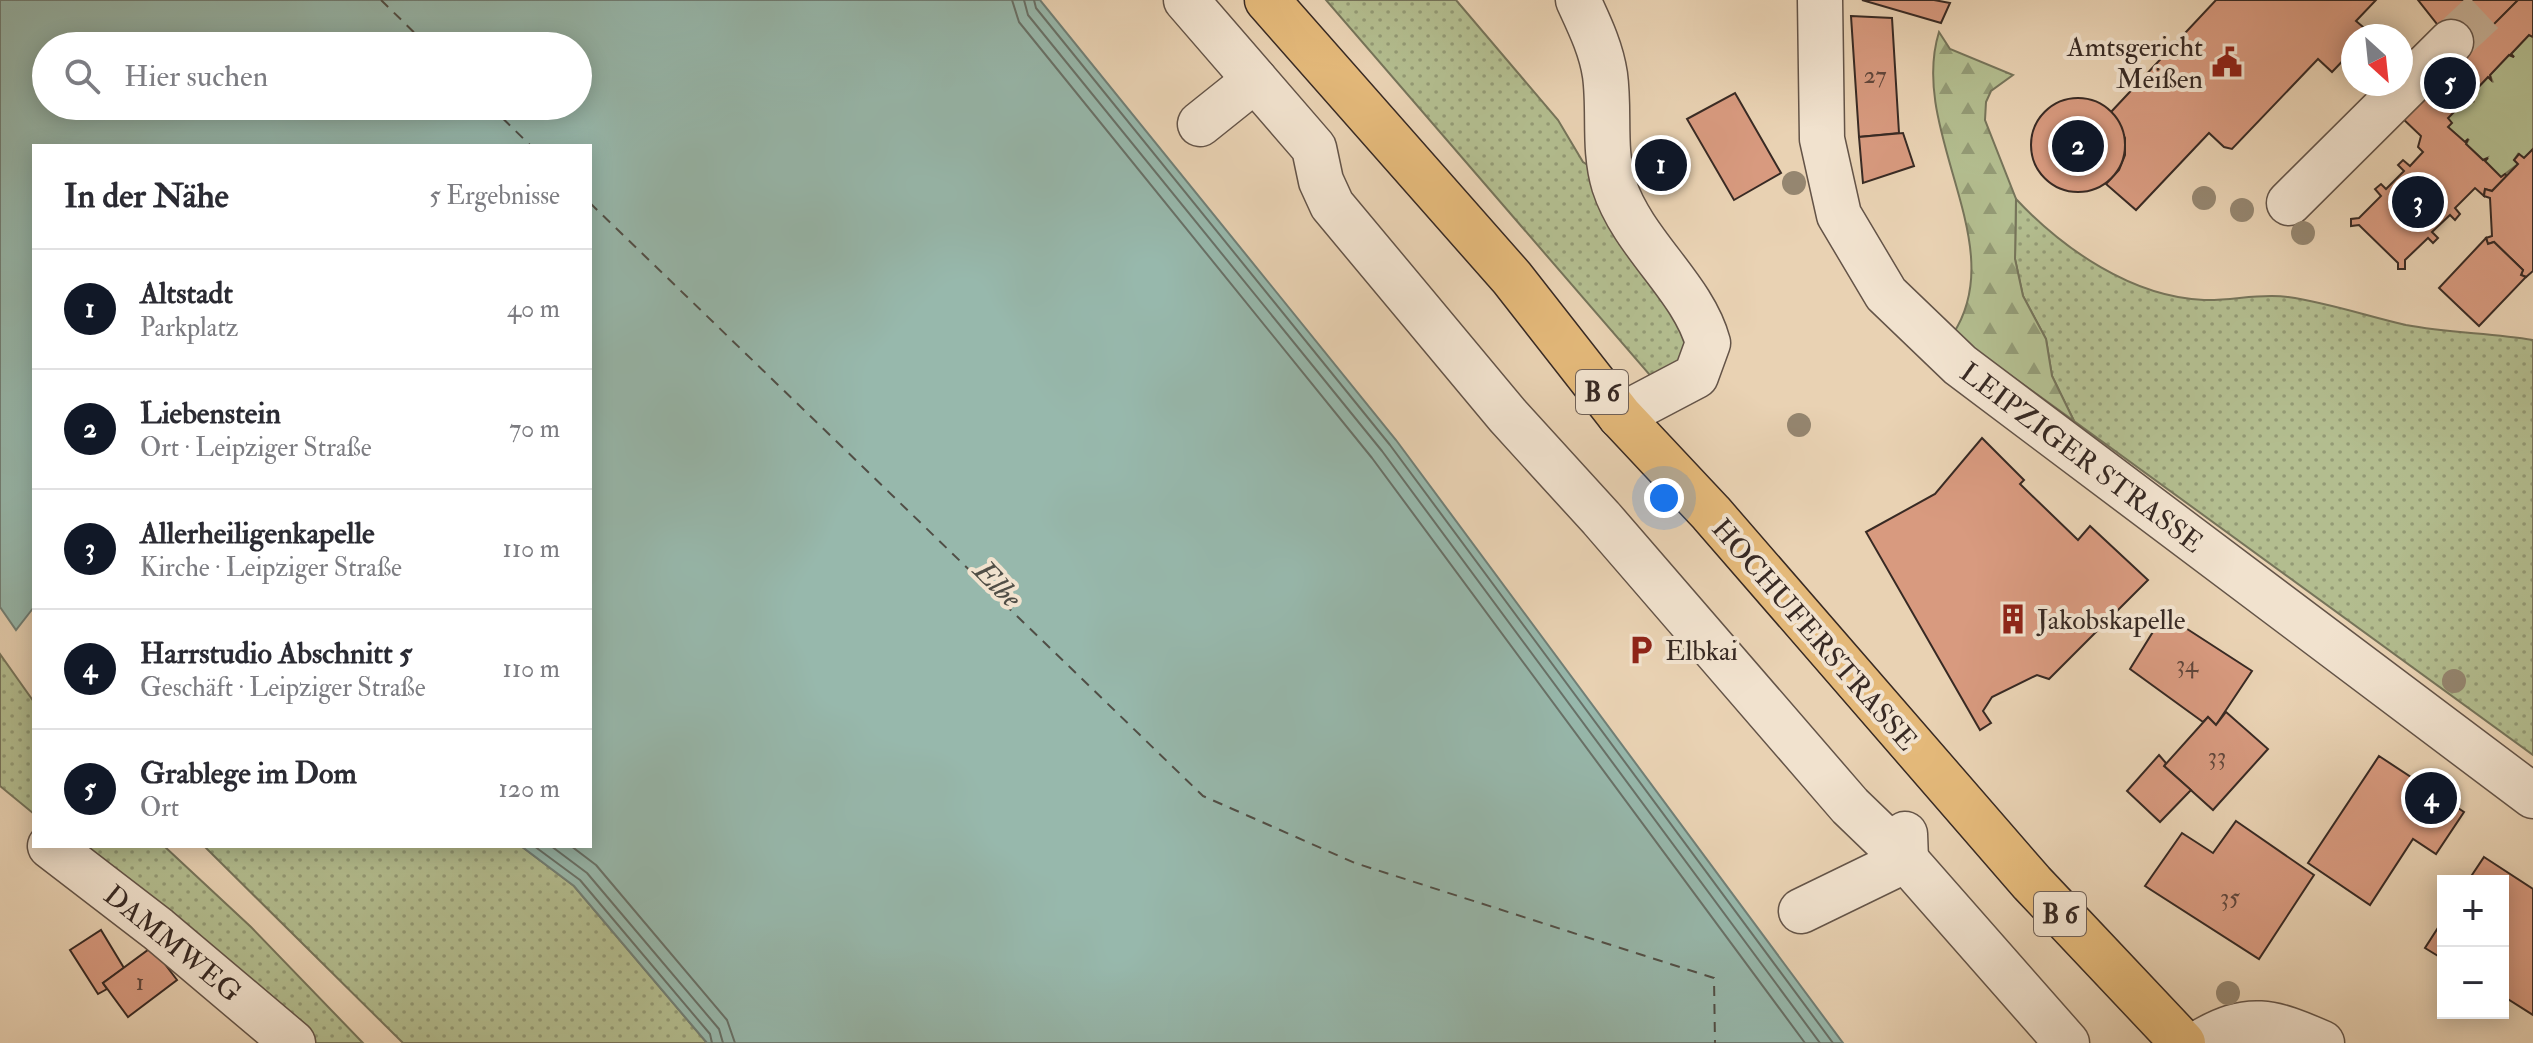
<!DOCTYPE html>
<html lang="de">
<meta charset="utf-8">
<style>
body{margin:0;font-family:"IM FELL Double Pica",serif;background:#f7f7f7;color:#2b2b33}
.controls{position:absolute;right:24px;bottom:24px;display:grid;overflow:hidden;border-radius:0px;box-shadow:0 4px 20px #0003}
.controls button{width:72px;height:72px;display:grid;place-items:center;padding:0;border:0;border-bottom:2px solid #e1e1e2;background:#fff;color:#2b2b33;font:40px sans-serif}
.compass{position:absolute;left:2341px;top:24px;width:72px;height:72px;border-radius:50%;background:#fff;box-shadow:0 4px 20px #0003;rotate:153deg}
.you{position:absolute;left:1664px;top:498px;width:28px;height:28px;margin:-20px;border:6px solid #fff;border-radius:50%;background:#1a73e8;box-shadow:0 0 0 12px #1a73e833}
.badge{display:grid;place-items:center;width:52px;height:52px;border-radius:50%;background:#111827;color:#fff;font-size:26px;font-weight:700}
.pin{position:absolute;translate:-50% -50%;border:4px solid #fff;box-shadow:0 2px 8px #0006}
.list{margin:0;padding:0;list-style:none}
h2{display:flex;justify-content:space-between;align-items:center;height:104px;margin:0;padding:0 32px;font-size:34px}
h2 small{font-size:26px;font-weight:400;color:#7c7c81}
.list li{display:grid;grid-template-columns:52px 1fr auto;gap:24px;align-items:center;box-sizing:border-box;height:120px;padding:0 32px;border-top:2px solid #e1e1e2}
.list b{display:block;font-size:30px;white-space:nowrap}
.list p{margin:0;font-size:26px;white-space:nowrap;color:#7c7c81}
.list em{font-size:26px;font-style:normal;color:#7c7c81}
.icon{flex:none;width:44px;height:44px;fill:none;stroke:currentColor;stroke-width:2;stroke-linecap:round;stroke-linejoin:round}
.map{position:relative;flex:none;width:2533px;height:1043px;overflow:hidden}
.search{position:absolute;background:#fff;box-shadow:0 4px 20px #0003;left:32px;top:32px;width:560px;height:88px;display:flex;align-items:center;gap:20px;box-sizing:border-box;padding:0 28px;border-radius:44px;color:#7c7c81;font-size:30px}
.panel{position:absolute;background:#fff;box-shadow:0 4px 20px #0003;left:32px;top:144px;width:560px;height:704px;border-radius:0px}
.map>svg:first-child{display:block}
.grass{fill:url(#grass-dots);stroke:#76745a;stroke-width:2}
.forest{fill:url(#forest-firs);stroke:#76745a;stroke-width:2}
.garden{fill:#b3bd8f;stroke:#76745a;stroke-width:2}
.water{fill:#97b8ac;stroke:#717f76;stroke-width:2;fill-rule:evenodd}
.lines{fill:none;stroke-linecap:round;stroke-linejoin:round}
.shore{stroke:#687168;stroke-width:2}
.ferry{stroke:#504e46;stroke-width:2;stroke-dasharray:10 8;stroke-linecap:butt}
.building{fill:#d89a7f;stroke:#382a24;stroke-width:2}
.minor-tunnel{stroke:#c6b096;stroke-width:44;stroke-dasharray:44 22;stroke-linecap:butt}
.minor-casing{stroke:#645448;stroke-width:47}
.major-casing{stroke:#382a24;stroke-width:47}
.minor{stroke:#f1e2ce;stroke-width:44}
.major{stroke:#e4b97a;stroke-width:44}
.tree{fill:#958670}
.labels{text-anchor:middle;stroke-width:8;stroke-linejoin:round;paint-order:stroke}
.number-label{font-size:24px;fill:#60463b}
.shield{fill:#f1e2ce;stroke:#706157;stroke-width:2}
.shield-label{font-size:26px;font-weight:bold;fill:#382a24}
.poi-label{font-size:28px;fill:#382a24;stroke:#f1e2ce;text-anchor:start}
.street-label{font-size:28px;fill:#382a24;stroke:#f1e2ce}
.water-label{font-size:30px;font-style:italic;fill:#504e46;stroke:#f1e2ce}
</style>
<div class="map">
<svg width="2533" height="1043" viewBox="0 0 2533 1043">
<defs>
<pattern id="grass-dots" width="8" height="8" patternUnits="userSpaceOnUse" patternTransform="scale(2)"><rect width="8" height="8" fill="#b3bd8f"/><path d="M2 2h.1M6 6h.1" fill="none" stroke="#939a75" stroke-width="1.8" stroke-linecap="round"/></pattern>
<pattern id="forest-firs" width="22" height="20" patternUnits="userSpaceOnUse" patternTransform="scale(2)"><rect width="22" height="20" fill="#b3bd8f"/><path d="M5 1l3.5 6h-7zM16 11l3.5 6h-7z" fill="#939a75"/></pattern>
</defs>
<rect width="100%" height="100%" fill="#e9d2b3"/>
<filter id="stains"><feTurbulence type="fractalNoise" baseFrequency=".0025" numOctaves="4"/><feColorMatrix values="0 0 0 0 .2 0 0 0 0 .09 0 0 0 0 .02 0 0 0 .5 -.17"/></filter>
<radialGradient id="worn" r=".72"><stop offset=".6" stop-color="#630" stop-opacity="0"/><stop offset="1" stop-color="#630" stop-opacity=".3"/></radialGradient>
<g class="grass">
<path d="M1326,0H1456L1558,120L1583,162L1591,167L1704,329L1661,388Z"/>
<path d="M2016,199C2063,249 2132,297 2204,300C2232,301 2259,293 2288,297C2329,303 2367,316 2406,325C2448,333 2491,333 2533,340V755L2074,421L2052,376L2046,339L2023,296L2015,259Z"/>
<path d="M0,654L34,702V814L0,786Z"/>
<path d="M72,846H164L251,927L363,1043H303Z"/>
<path d="M204,846H521L574,886L707,1043H403Z"/>
</g>
<path class="forest" d="M1939,32L1950,49L2013,75L1991,91L1986,102L1985,120L2016,199L2015,259L2023,296L2046,339L2052,376L2074,421L1953,334C2012,244 1908,132 1939,32Z"/>
<path class="garden" d="M2529,35L2533,37V149L2524,158L2518,154L2514,160L2518,164L2501,177L2485,161L2487,158L2483,160L2466,144L2469,139L2465,142L2448,127V118L2467,99L2472,101L2469,97L2488,77L2492,80L2490,75L2509,55L2514,57L2511,54Z"/>
<path class="water" d="M0,0H1040L1396,440L1843,1043H707L574,886L521,846H590V146H34V607L16,630L0,607ZM46,46H578V106H46Z"/>
<g class="lines">
<g class="shore">
<path d="M1012,0L1019,22L1372,458L1805,1043"/>
<path d="M1024,0L1028,15L1382,451L1820,1043"/>
<path d="M1034,0L1036,8L1390,445L1833,1043"/>
<path d="M534,846L580,880L710,1034L712,1043"/>
<path d="M551,846L587,873L719,1029L723,1043"/>
<path d="M571,846L596,865L727,1020L735,1043"/>
</g>
<g class="ferry">
<path d="M381,0L428,46"/>
<path d="M490,106L531,146"/>
<path d="M590,203L1203,796L1355,863L1714,978L1715,1043"/>
</g>
</g>
<g class="building">
<path d="M1862,0H1934L1950,3L1941,23Z"/>
<path d="M2216,0H2376L2356,21L2370,33L2353,36V50L2332,72L2318,59L2232,149L2224,147L2209,133L2136,210L2106,184L2119,170L2125,155V138L2111,112Z"/>
<path d="M2418,0H2518L2463,57Z"/>
<path d="M2518,0H2533V37L2529,35L2511,54L2514,57L2509,55L2490,75L2491,80L2488,77L2469,97L2472,100L2467,99L2448,118L2452,123L2448,127L2465,142L2468,139L2466,144L2483,160L2488,158L2485,161L2501,177L2505,174L2507,176L2492,191L2485,189L2484,196L2475,188L2455,208L2460,214L2455,220L2450,215L2432,232L2438,238L2433,243L2428,238L2405,260V269H2398V263L2359,225L2351,226V219L2359,218L2381,196L2375,189L2381,184L2386,189L2404,171L2398,165L2403,160L2410,166L2423,152L2418,147L2421,136L2401,117Z"/>
<path d="M1851,16L1892,18L1899,133L1859,137Z"/>
<path d="M1735,93L1781,173L1734,200L1687,119Z"/>
<circle cx="2078" cy="145" r="47"/>
<path d="M1903,133L1914,166L1863,183L1859,137Z"/>
<path d="M2533,149V271L2526,277L2521,275L2523,270L2494,242L2488,244L2486,238L2492,236L2490,198L2484,196L2485,189L2492,191L2518,164L2514,160L2519,154L2524,158Z"/>
<path d="M2486,238L2488,244L2494,242L2523,270L2521,275L2526,277L2479,326L2439,288Z"/>
<path d="M1982,438L2024,480L2020,484L2078,540L2090,526L2148,580L2049,679L2037,675L1992,697L1983,711L1991,723L1980,730L1866,532L1935,494Z"/>
<path d="M2164,614L2252,671L2216,725L2208,717L2203,722L2130,669Z"/>
<path d="M2226,712L2268,749L2213,810L2164,766L2208,717L2216,725Z"/>
<path d="M2159,755L2166,763L2164,766L2191,790L2160,822L2127,791Z"/>
<path d="M2379,756L2464,812L2436,854L2413,839L2370,905L2308,863Z"/>
<path d="M2236,821L2314,875L2259,959L2145,886L2182,833L2213,853Z"/>
<path d="M2484,857L2533,889V1015L2503,996V881H2468Z"/>
<path d="M2443,920V959L2425,948Z"/>
<path d="M101,930L124,968L103,983L107,989L98,994L70,950Z"/>
<path d="M152,947L177,980L128,1017L103,983Z"/>
</g>
<g class="lines">
<path class="minor-tunnel" d="M2451,42L2496,0"/>
<g class="minor-casing">
<g id="minor">
<path d="M1186,0L1314,148L1321,181L1332,205L1508,416L1601,518L1850,806L1906,860L2067,1043"/>
<path d="M1578,0C1589,24 1601,48 1605,75C1610,112 1603,149 1614,185C1633,244 1693,287 1708,343L1696,376L1620,416"/>
<path d="M1820,0L1822,139L1839,215L1886,294L1960,365L2533,796"/>
<path d="M1200,124L1255,80"/>
<path d="M2289,203L2451,42"/>
<path d="M50,846L158,929L293,1043"/>
<path d="M1801,911L1906,860L1905,834"/>
<path d="M2199,1043C2249,1013 2272,1021 2322,1043"/>
</g>
</g>
<g class="major-casing">
<path id="major" d="M1267,0L1512,278L1620,416L1711,513L2032,883L2183,1043"/>
</g>
<use href="#minor" class="minor"/>
<use href="#major" class="major"/>
</g>
<g class="tree">
<circle cx="1794" cy="183" r="12"/>
<circle cx="2204" cy="198" r="12"/>
<circle cx="2242" cy="210" r="12"/>
<circle cx="2303" cy="233" r="12"/>
<circle cx="1799" cy="425" r="12"/>
<circle cx="2454" cy="681" r="12"/>
<circle cx="2228" cy="993" r="12"/>
</g>
<defs>
<g id="civic-bare" transform="scale(2.4)"><path d="M-.6-6.5H3V-4.5H.6V-3L4-1V1h2V6H-6V1h2V-1L-.6-3ZM-1.2 2.5V6h2.4V2.5Z" fill="#8f2418" stroke="#f1e2ce" stroke-width="2.5" paint-order="stroke"/></g>
<g id="building-bare" transform="scale(2.4)"><path d="M-4-6H4V6H1V3H-1V6H-4ZM-2.5-4.3h1.7v1.8h-1.7ZM.8-4.3h1.7v1.8H.8ZM-2.5-1h1.7V.8h-1.7ZM.8-1h1.7V.8H.8Z" fill="#8f2418" stroke="#f1e2ce" stroke-width="2.5" paint-order="stroke"/></g>
<g id="parking-bare" transform="scale(2.4)"><path d="M-3.5-5.5H1a3.5 3.5 0 0 1 0 7H-1V5.5H-3.5ZM-1-3.4V-.6H.8a1.4 1.4 0 0 0 0-2.8Z" fill="#8f2418" stroke="#f1e2ce" stroke-width="2.5" paint-order="stroke"/></g>
</defs>
<g fill-rule="evenodd">
<use href="#civic-bare" x="2227" y="62"/>
<use href="#building-bare" x="2013" y="619"/>
<use href="#parking-bare" x="1641" y="650"/>
</g>
<g class="labels">
<g class="number-label">
<text x="1875" y="83">27</text>
<text x="2187" y="672">34</text>
<text x="2217" y="764">33</text>
<text x="2230" y="905">35</text>
<text x="140" y="990">1</text>
</g>
<g class="shield">
<rect x="1576" y="370" width="52" height="44" rx="6"/>
<rect x="2034" y="892" width="52" height="44" rx="6"/>
</g>
<g class="shield-label">
<text x="1602" y="401">B 6</text>
<text x="2060" y="923">B 6</text>
</g>
<g class="poi-label">
<text x="2203" y="56" text-anchor="end">Amtsgericht<tspan x="2203" dy="32">Meißen</tspan></text>
<text x="2037" y="629">Jakobskapelle</text>
<text x="1665" y="660">Elbkai</text>
</g>
<g class="street-label">
<text transform="translate(2082 457) rotate(37)" y="10">LEIPZIGER STRASSE</text>
<text transform="translate(1815 634) rotate(49)" y="10">HOCHUFERSTRASSE</text>
<text transform="translate(173 943) rotate(39)" y="10">DAMMWEG</text>
</g>
<g class="water-label">
<text transform="translate(998 584) rotate(45)" y="10">Elbe</text>
</g>
</g>
<rect width="100%" height="100%" filter="url(#stains)"/>
<rect width="100%" height="100%" fill="url(#worn)"/>
</svg>
<div class="controls">
<button>+</button>
<button>−</button>
</div>
<svg class="compass" viewBox="-18 -18 36 36"><path d="M0-13l5 13h-10z" fill="#e53935"/><path d="M0 13l5-13h-10z" fill="#7c7c81"/></svg>
<div class="you"></div>
<div class="pin badge" style="left:1661px;top:165px">1</div>
<div class="pin badge" style="left:2078px;top:146px">2</div>
<div class="pin badge" style="left:2418px;top:202px">3</div>
<div class="pin badge" style="left:2431px;top:798px">4</div>
<div class="pin badge" style="left:2450px;top:83px">5</div>
<div class="search"><svg class="icon" aria-label="search" viewBox="0 0 24 24"><circle cx="10" cy="10" r="6"/><path d="M15 15l6 6"/></svg>Hier suchen</div>
<section class="panel">
<h2>In der Nähe<small>5 Ergebnisse</small></h2>
<ul class="list">
<li><span class="badge">1</span><div><b>Altstadt</b><p>Parkplatz</p></div><em>40 m</em></li>
<li><span class="badge">2</span><div><b>Liebenstein</b><p>Ort · Leipziger Straße</p></div><em>70 m</em></li>
<li><span class="badge">3</span><div><b>Allerheiligenkapelle</b><p>Kirche · Leipziger Straße</p></div><em>110 m</em></li>
<li><span class="badge">4</span><div><b>Harrstudio Abschnitt 5</b><p>Geschäft · Leipziger Straße</p></div><em>110 m</em></li>
<li><span class="badge">5</span><div><b>Grablege im Dom</b><p>Ort</p></div><em>120 m</em></li>
</ul>
</section>
</div>
